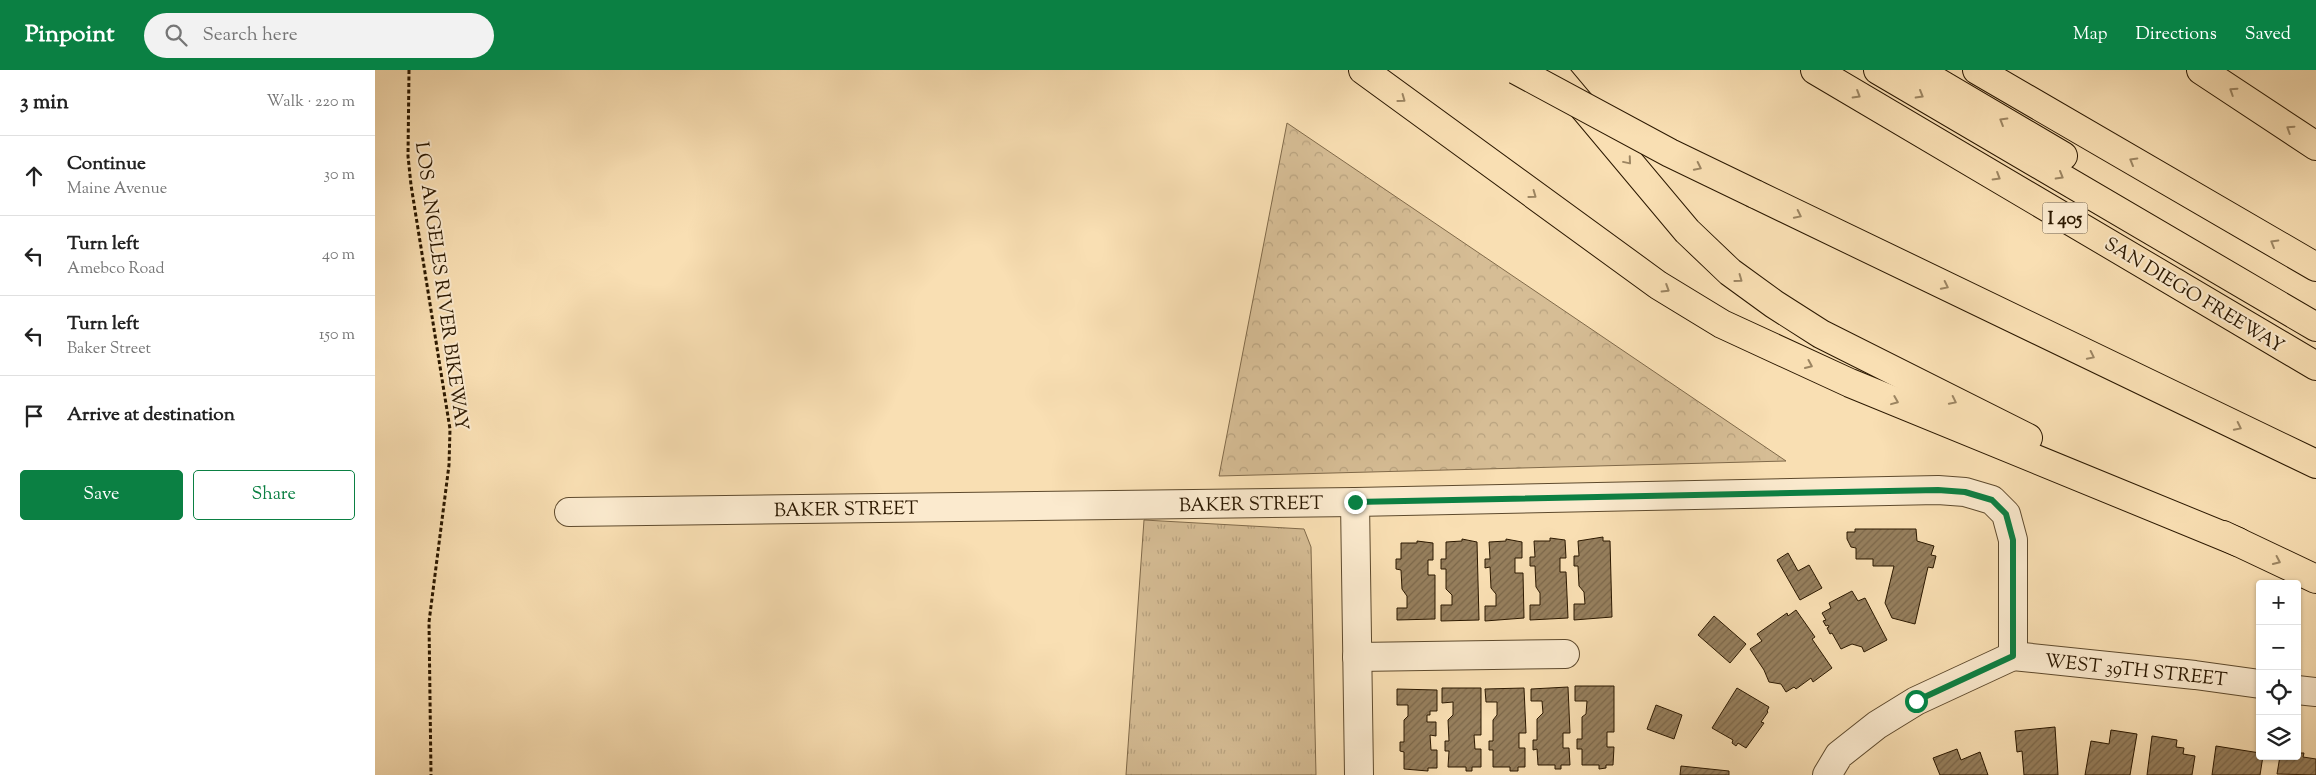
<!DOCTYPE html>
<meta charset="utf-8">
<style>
body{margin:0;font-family:"Sorts Mill Goudy",serif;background:#f2f2f2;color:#222}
.controls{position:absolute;right:15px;bottom:15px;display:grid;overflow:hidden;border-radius:5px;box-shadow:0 1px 4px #0004}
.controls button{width:45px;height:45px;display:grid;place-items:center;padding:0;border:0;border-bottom:1px solid #e0e0e0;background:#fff;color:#222;font:25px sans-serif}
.stop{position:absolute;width:15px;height:15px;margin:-11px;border:4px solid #0b8043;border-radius:50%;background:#fff}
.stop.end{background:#0b8043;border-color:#fff;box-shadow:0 1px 5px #0008}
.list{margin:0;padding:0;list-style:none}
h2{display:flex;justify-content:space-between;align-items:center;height:65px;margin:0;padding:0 20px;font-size:21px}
h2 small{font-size:16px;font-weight:400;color:#767676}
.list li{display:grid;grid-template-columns:32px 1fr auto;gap:15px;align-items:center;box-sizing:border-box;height:80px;padding:0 20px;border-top:1px solid #e0e0e0}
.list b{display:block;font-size:19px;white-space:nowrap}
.list p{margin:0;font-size:16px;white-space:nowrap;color:#767676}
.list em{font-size:16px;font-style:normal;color:#767676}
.actions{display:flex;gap:10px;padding:15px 20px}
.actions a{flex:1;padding:11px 0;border:1px solid #0b8043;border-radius:5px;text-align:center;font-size:18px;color:#0b8043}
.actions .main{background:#0b8043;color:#fff}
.icon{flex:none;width:28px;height:28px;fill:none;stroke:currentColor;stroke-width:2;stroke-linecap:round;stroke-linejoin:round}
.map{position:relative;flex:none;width:1941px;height:705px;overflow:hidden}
header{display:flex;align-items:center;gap:30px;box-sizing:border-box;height:70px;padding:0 25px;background:#0b8043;color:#fff}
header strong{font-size:24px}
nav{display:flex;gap:28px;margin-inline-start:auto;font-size:18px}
.search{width:350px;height:45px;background:#f2f2f2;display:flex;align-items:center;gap:12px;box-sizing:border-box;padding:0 18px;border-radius:28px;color:#767676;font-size:19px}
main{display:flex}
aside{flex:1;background:#fff}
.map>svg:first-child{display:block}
.grass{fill:url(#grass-tufts);stroke:#806a4a}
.forest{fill:url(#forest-crowns);stroke:#806a4a}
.building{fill:url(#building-hatch);stroke:#2b1800}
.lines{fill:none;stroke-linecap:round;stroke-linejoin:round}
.minor-casing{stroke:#5e4a2d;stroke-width:30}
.highway-casing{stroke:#2b1800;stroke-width:30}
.path{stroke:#2b1800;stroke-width:3;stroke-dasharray:4 2.5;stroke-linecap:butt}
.minor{stroke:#fbeace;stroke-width:28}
.highway{stroke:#f9dfb3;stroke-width:28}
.highway-bridge-casing{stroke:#2b1800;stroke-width:30;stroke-linecap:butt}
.highway-bridge{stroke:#f9dfb3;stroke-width:28}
.oneway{stroke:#9c8562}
.route{stroke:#0b8043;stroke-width:6}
.labels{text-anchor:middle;stroke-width:4;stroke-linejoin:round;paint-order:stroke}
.shield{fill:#fbeace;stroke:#69573e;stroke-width:1}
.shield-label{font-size:18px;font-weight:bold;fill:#2b1800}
.street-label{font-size:19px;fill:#2b1800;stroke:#fbeace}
</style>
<header>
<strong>Pinpoint</strong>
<div class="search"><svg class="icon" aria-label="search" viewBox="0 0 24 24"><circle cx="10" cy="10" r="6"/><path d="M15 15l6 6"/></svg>Search here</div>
<nav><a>Map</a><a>Directions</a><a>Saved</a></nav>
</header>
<main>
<aside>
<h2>3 min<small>Walk · 220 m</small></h2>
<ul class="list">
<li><svg class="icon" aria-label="ahead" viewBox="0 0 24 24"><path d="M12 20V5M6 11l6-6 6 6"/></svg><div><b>Continue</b><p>Maine Avenue</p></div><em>30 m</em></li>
<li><svg class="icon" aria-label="left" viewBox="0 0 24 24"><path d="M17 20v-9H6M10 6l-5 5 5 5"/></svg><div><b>Turn left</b><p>Amebco Road</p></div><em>40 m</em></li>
<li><svg class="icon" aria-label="left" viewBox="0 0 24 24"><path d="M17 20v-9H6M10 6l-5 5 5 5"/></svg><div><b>Turn left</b><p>Baker Street</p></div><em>150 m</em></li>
<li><svg class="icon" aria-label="arrive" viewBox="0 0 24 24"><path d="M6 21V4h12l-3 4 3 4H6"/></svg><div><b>Arrive at destination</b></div></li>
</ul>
<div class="actions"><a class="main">Save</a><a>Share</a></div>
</aside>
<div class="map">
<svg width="1941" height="705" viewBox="0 0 1941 705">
<defs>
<pattern id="grass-tufts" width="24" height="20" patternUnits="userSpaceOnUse" patternTransform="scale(1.25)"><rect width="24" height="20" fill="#d6bd95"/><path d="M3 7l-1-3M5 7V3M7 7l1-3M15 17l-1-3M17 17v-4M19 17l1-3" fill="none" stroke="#b8a27f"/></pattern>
<pattern id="forest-crowns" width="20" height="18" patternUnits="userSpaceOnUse" patternTransform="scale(1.25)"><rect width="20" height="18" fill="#d6bd95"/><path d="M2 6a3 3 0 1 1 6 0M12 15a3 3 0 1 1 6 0" fill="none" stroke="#b8a27f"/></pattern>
<pattern id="building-hatch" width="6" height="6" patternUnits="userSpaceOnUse" patternTransform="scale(1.25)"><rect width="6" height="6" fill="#967f5d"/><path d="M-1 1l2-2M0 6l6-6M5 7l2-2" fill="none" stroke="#7b674a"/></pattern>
</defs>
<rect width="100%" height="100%" fill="#f9dfb3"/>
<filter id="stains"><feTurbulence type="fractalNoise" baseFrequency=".004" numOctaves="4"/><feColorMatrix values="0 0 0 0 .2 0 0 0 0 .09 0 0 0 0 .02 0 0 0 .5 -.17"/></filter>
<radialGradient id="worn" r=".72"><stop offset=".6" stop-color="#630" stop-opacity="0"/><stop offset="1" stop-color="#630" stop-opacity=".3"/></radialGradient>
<path class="grass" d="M769,450L929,459L936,477L941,705H751Z"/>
<path class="forest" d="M912,53L1411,391L844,406Z"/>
<g class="building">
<path d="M1480,459H1541L1542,471L1559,476L1556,485L1561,486L1558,498L1553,497L1540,554L1517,548L1510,533L1519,496H1498V489H1481V478L1476,477L1472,469V462H1480Z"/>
<path d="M1228,467V471H1235L1237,547L1199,550V534H1210L1209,522L1204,516L1203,496H1199V486H1204L1203,471Z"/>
<path d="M1175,468L1190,470L1191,488H1185V502H1191L1193,548L1155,550V535H1165V523L1161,517L1160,496H1155V487H1160L1159,471H1175Z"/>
<path d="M1087,469L1102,472L1104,550L1066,551V535H1077V525L1071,519V499H1066V489H1071V472L1087,471Z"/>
<path d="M1131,469L1147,472V488H1140V503H1148L1149,548L1110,551V536H1121V524L1116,518L1115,497L1110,498V489H1115L1114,472L1131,471Z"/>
<path d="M1042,471L1058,473V490H1053V505H1060V549L1022,550V538H1032V526L1027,519L1026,500L1021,499V489H1026V473H1042Z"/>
<path d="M1413,483L1423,501L1434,495L1447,518L1425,530L1402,490Z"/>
<path d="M1477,521L1483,531L1490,528L1512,570L1489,582L1487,577L1477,574L1466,579L1457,563L1455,564L1452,558L1454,557L1453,555L1451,556L1448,551L1451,550L1447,543L1456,538L1454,533Z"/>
<path d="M1421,540L1440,567L1437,569L1457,598L1438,612L1436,608L1421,619L1419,617L1411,622L1406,614L1394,612L1389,600L1375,579L1387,571L1382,564L1412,543L1413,546Z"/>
<path d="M1339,546L1371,574L1355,593L1323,565Z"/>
<path d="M1200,616H1239V662H1232V677H1239L1238,695H1231V698L1224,699V695H1207V679H1202V669H1207V647L1211,644L1212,631H1200Z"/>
<path d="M1193,617L1195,663H1188V678H1194L1195,695H1186V699H1180V695H1163L1162,679L1158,680V670H1162V649L1168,643L1167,631H1156V619Z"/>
<path d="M1067,618H1106V665H1099L1100,679H1106V697H1097V701H1091V697H1073L1074,681H1070V671H1074L1073,650L1078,645V632L1067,633Z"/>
<path d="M1149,618L1151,663H1144V678H1150V697H1143V701H1135V697H1118V680H1114V671H1118V650L1122,645V632H1111L1110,619Z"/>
<path d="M1362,618L1394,637L1392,641L1393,642L1386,652L1389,653L1371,678L1363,673L1361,676L1357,673L1358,670L1337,658Z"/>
<path d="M1022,619L1062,620V641H1055V645H1052V652H1061V666L1055,665L1056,680H1062V698H1053V701L1029,699V682L1025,681V672H1029V650L1033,646V635H1022Z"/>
<path d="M1281,635L1307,645L1299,669L1272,659Z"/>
<path d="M1680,657L1683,705H1649L1647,681L1642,682L1640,661Z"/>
<path d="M1736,660L1762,664L1755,705H1710L1716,671L1734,674Z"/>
<path d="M1777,666L1802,670L1801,677L1809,678L1808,684L1820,686L1817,705H1772Z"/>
<path d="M1841,676L1885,683V686H1888L1885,705H1837Z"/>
<path d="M1582,679L1586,690L1605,682L1613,705H1565L1558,688Z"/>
<path d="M1922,683H1929L1928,687L1941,689V705L1902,704L1905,686H1922Z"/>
<path d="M1306,696L1354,701V705H1305Z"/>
</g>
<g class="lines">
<g class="minor-casing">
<g id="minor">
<path d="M980,432L984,705"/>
<path d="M194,442L980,432L1563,420L1590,422L1617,430L1631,444L1638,470V586"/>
<path d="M1638,586L1820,605L1885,614"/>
<path d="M982,587L1190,584"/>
<path d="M1922,620L1941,622"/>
<path d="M1452,705L1464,685L1502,655L1541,631L1638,586"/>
</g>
</g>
<g class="highway-casing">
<g id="highway">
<path d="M988,0L1283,215L1347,254L1475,313L1863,472"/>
<path d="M1177,0L1312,161L1355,202L1399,234L1446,264L1653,368"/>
<path d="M1440,0L1941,296"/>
<path d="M1503,0L1941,257"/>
<path d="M1542,0L1688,86"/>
<path d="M1602,0L1941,197"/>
<path d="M1826,0L1941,76"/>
<path d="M1380,124L1941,394"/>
<path d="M1848,465L1941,509"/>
</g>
</g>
<path class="path" d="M34,0L33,86L36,115L75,359L74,395L54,552L56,705"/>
<use href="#minor" class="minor"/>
<use href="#highway" class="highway"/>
<g class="highway-bridge-casing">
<path id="highway-bridge" d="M1141,0L1295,83L1380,124"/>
</g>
<use href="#highway-bridge" class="highway-bridge"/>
</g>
<defs><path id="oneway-chevron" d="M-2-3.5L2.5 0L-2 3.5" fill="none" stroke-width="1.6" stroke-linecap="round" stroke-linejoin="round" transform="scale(1.25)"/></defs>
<g class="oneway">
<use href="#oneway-chevron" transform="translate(1858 21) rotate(-147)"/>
<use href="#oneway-chevron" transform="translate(1482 25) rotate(31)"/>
<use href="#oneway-chevron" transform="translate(1545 25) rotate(30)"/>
<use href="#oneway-chevron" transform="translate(1027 29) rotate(36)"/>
<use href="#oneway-chevron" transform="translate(1628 51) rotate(-149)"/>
<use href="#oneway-chevron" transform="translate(1915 59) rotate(-147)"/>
<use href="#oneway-chevron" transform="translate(1253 91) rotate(50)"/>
<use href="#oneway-chevron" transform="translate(1758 91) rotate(-150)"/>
<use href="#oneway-chevron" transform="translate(1323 97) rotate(26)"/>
<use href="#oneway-chevron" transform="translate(1685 106) rotate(30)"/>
<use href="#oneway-chevron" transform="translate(1622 107) rotate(31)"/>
<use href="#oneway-chevron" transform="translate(1158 125) rotate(36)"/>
<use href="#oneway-chevron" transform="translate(1423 145) rotate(26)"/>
<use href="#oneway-chevron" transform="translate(1899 173) rotate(-150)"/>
<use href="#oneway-chevron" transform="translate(1364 209) rotate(36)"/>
<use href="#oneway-chevron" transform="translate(1570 216) rotate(26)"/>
<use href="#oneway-chevron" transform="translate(1291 219) rotate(32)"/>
<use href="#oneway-chevron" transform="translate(1716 286) rotate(26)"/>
<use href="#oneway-chevron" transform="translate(1434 295) rotate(24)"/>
<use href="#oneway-chevron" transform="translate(1520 331) rotate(22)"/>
<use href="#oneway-chevron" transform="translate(1578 331) rotate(26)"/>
<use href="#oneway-chevron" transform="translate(1863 357) rotate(26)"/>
<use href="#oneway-chevron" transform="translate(1902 491) rotate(25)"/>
</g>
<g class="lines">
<path class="route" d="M980,432L1563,420L1590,422L1617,430L1631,444L1638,470V586L1541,631"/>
</g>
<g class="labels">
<rect class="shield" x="1667.5" y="132.5" width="45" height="31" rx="4"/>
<g class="shield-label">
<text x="1690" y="154">I 405</text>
</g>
<g class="street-label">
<text transform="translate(68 216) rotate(82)" y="7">LOS ANGELES RIVER BIKEWAY</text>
<text transform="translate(1820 224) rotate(31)" y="7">SAN DIEGO FREEWAY</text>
<text transform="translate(876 433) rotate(-1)" y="7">BAKER STREET</text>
<text transform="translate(471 438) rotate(-1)" y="7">BAKER STREET</text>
<text transform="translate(1761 599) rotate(6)" y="7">WEST 39TH STREET</text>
</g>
</g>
<rect width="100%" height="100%" filter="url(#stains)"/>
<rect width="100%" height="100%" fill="url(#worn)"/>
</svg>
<div class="controls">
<button>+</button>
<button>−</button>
<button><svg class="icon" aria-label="locate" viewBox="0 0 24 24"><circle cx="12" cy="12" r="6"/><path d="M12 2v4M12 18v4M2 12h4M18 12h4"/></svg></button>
<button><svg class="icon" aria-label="layers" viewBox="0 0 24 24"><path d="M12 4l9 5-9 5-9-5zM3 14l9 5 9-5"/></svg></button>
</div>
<div class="stop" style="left:1541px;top:631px"></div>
<div class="stop end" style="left:980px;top:432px"></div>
</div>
</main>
